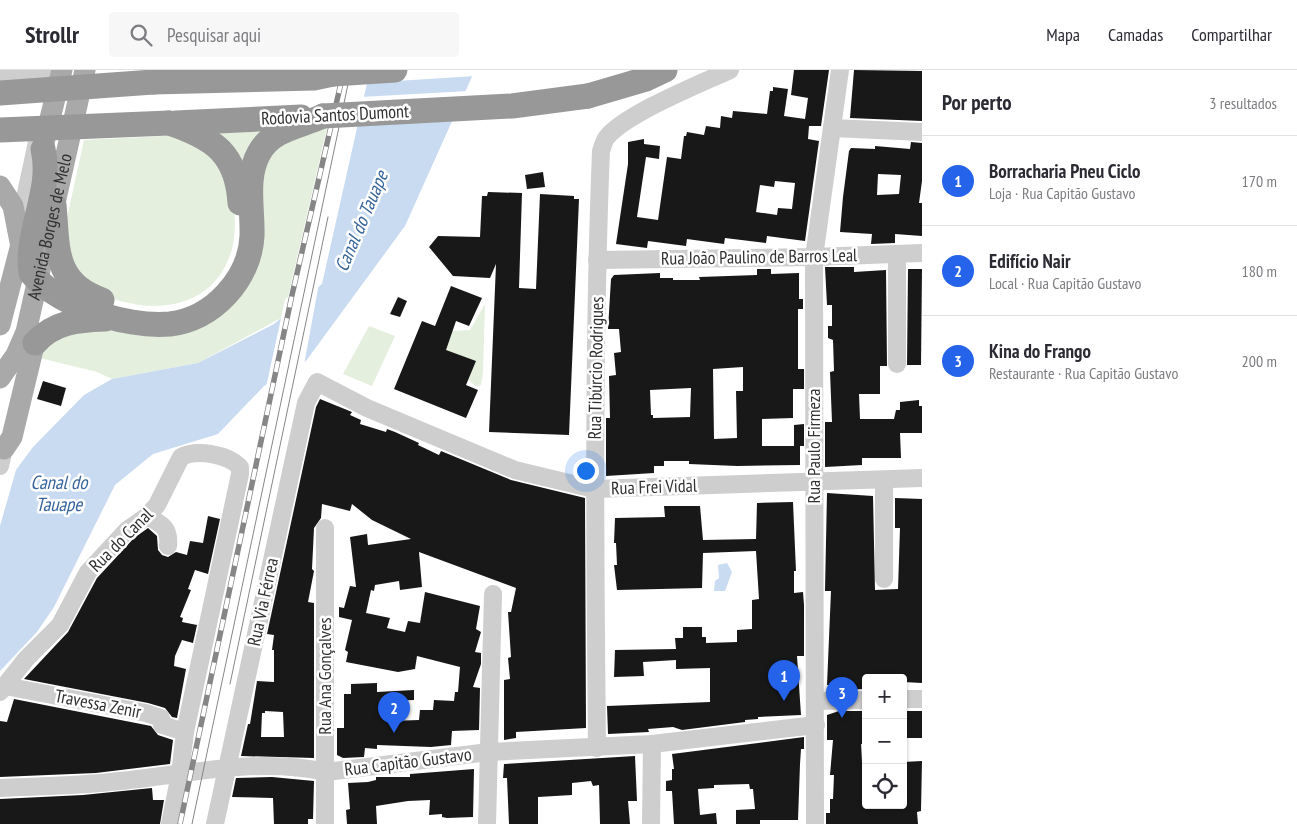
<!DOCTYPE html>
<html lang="pt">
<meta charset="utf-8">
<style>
body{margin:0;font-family:"PT Sans Narrow",sans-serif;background:#f7f7f7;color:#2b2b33}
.controls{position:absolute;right:15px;bottom:15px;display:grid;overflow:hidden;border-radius:5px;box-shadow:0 1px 4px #0004}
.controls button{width:45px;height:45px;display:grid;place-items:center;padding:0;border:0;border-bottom:1px solid #e1e1e2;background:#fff;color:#2b2b33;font:25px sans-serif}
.you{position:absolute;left:585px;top:400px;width:18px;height:18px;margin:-12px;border:4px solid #fff;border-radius:50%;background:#1a73e8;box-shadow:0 0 0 8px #1a73e833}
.badge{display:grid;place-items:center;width:32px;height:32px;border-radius:50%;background:#2563eb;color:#fff;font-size:16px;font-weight:700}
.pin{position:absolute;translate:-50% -41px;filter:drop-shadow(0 1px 2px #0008)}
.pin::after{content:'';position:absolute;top:26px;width:18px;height:15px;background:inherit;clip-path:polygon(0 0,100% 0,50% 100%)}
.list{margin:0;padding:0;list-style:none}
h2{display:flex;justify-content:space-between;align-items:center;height:65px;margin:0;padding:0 20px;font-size:21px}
h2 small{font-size:16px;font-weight:400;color:#7c7c81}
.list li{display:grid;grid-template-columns:32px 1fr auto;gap:15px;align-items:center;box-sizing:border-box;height:90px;padding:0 20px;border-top:1px solid #e1e1e2}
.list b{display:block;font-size:19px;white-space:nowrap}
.list p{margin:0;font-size:16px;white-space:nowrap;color:#7c7c81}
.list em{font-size:16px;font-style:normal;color:#7c7c81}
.icon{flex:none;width:28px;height:28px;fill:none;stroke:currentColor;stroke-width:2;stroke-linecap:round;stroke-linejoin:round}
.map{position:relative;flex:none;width:922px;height:754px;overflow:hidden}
header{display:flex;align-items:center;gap:30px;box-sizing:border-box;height:70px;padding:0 25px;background:#fff;border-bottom:1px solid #e1e1e2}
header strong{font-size:24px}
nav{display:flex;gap:28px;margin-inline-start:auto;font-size:18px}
.search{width:350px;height:45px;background:#f7f7f7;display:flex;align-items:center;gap:12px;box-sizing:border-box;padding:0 18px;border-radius:5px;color:#7c7c81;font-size:19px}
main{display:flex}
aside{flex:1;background:#fff}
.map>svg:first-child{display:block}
.green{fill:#e4efde}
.water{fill:#c9dbf0}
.pier{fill:#fff}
.building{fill:#181818;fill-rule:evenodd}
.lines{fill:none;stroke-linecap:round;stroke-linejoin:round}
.minor{stroke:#cecece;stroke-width:18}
.major{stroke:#a9a9a9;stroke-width:21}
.highway{stroke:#989898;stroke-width:25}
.tram{stroke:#868686;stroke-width:1}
.rail-casing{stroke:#868686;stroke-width:5.5}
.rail{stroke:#fff;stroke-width:4;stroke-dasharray:11;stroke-linecap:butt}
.highway-bridge{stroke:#989898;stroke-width:25}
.labels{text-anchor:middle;stroke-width:5;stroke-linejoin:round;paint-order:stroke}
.street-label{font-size:18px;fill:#313131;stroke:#fff}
.water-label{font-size:19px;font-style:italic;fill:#37659b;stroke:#fff}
</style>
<header>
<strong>Strollr</strong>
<div class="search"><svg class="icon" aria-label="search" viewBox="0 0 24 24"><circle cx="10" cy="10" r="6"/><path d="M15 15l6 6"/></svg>Pesquisar aqui</div>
<nav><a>Mapa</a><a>Camadas</a><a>Compartilhar</a></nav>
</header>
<main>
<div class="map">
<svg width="922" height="754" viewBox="0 0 922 754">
<rect width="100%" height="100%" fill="#fff"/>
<g class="green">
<path d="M327,58L288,227L285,229L281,248L198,293L112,309L97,302L40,288L45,269L64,259L172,260L255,188L233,116C234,134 236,152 234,169C223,235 161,248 106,226C97,222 88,216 79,212L63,166L84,70Z"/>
<path d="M485,234L483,303L481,315L476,316L467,309L441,297L452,261L470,260Z"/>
<path d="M369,256L395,266L372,316L343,304Z"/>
</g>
<g class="water">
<path d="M370,0H475L405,156L306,291L264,316L218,364L153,384L115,415L54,537L37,562L0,601V456L16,400L33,377L84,325L112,309L198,293L274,254L322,214Z"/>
<path d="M727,493L732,502L725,521H714L715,511L719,508L718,495Z"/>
</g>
<g class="pier">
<path d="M368,0H477L475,6L365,13Z"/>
<path d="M468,21L454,51L355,56L361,27Z"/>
<path d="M319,213L304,295L266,317L282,244Z"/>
</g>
<g class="building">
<path d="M794,0H829L821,56H809L808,69L819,71L805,171L767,166L766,173L725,168L724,174L687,169L686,176L648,171L647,178L616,174L628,94V72L644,69V74L660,76L659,89L646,87L637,147L658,150L667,87L681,89L684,66H686L687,62L704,65L706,56L720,58L721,46L732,48L733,41L767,44L770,21H773V17L788,19L784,46L805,49L808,28L791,25ZM775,111L795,113L792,139L778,138L777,145L756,142L760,115L774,117Z"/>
<path d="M854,0L922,1V51L850,48Z"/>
<path d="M911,72L922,73V111L919,133H922V166L895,164V173L871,174L872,164L840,162L843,127L849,81L851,78L875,79V76L910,79ZM878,104L901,105L899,124L877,125Z"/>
<path d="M543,102L545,117L527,119L525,105Z"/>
<path d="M488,122L522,123L519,218L536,219L540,124L574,126V129H579L569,365L489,362L496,194L490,208L453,206L429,177L438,166L480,167L482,126H487Z"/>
<path d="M825,197H854V202L886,200L887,296H880V324H859L860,349H894L896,340H900V332L919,330V336H922V363H900L901,388H862V395L825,397V352H832L830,302L834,301L833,270L828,268V256H832V235H827Z"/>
<path d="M757,199H771V204L799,203V229H803V239H798V299H804V319H793V348L762,349V376H800V395L737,396L689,394V391H664V396H654V403L606,406V348H610L609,306L616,305L614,283L621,282L619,259H608L611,209L614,205L660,203V208H673V210H700L699,207L757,205ZM743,297V321H736L737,368L714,369L713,299ZM691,318L690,347L653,348V345H651L650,320Z"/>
<path d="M908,199H922L921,295H907Z"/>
<path d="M451,216L482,228L469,256L456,251L446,280L476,291L466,315L478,320L466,348L394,319L422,251L435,256Z"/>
<path d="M398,227L407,231L400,247L390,244Z"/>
<path d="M43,311L66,318L61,336L37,329Z"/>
<path d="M320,329L352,342L350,345L361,350L360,354L386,362L387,359L395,362L419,373L418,375L439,385L441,381L511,410L585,428L586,658L516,662V668L504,670V610L510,609L508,588L511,587L508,542H511L516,518L419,482L422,517L400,520L399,511L375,515L374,521L371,520L366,543L390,548L387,558L405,562L408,551L420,553L425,522L480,536L476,559L481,562L475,582L481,583V594L473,617L480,618L479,660L452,661L451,675L431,677L377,675V679L365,678L364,687L343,688L337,685V658H344V624H351V614L377,613V622L414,620V630L389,631L390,651L419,650L420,640H433L434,630L454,631L455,622H458L460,597L417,586L415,599L398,602L346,592L348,582L345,580L352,550L339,547V537L344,538L350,516L356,517L350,467L367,464L368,475L411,469L372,450L352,434L350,441L322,434L321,448L314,458L312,499L314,501L308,532L314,533V688L241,686L248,654H250L257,611L274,612V580H272L274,565L267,564L316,337ZM265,641L283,642L284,667H261L262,643H265Z"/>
<path d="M804,354V376H794V355Z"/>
<path d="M827,423L873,426L875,520L898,519L900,458H895V428L922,429V613L903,612V608H866L864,619L840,620V615H827L831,521H825Z"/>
<path d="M793,432L796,501H794V523L803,522L804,535V586H797L801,645L758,647V649L745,650V652L682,660L673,657L648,659L649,662L608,664L607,636L710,632V598L676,599V590L643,592L644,606L614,607L615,580L676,579L675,568H683V557H702V567H706V573L737,572V560L752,559V530L759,529L756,481L703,483L702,518L617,520L614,495H617L616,473H614L615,448L665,447L664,436H700L703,470L756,469L757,433Z"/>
<path d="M208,446L220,449L208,504L195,500L188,519L191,520L180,547L183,548L182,552L197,555L193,573L182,570L175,586L174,596L186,599L177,648L172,647L165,638L148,633L24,609L68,562L97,508L134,468L148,458L157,466L158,480L162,485L168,487L176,482L187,485L190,471L203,473Z"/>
<path d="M14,629L151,656L158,665L173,670L170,694L96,703L0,707V651L7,652Z"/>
<path d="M839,641H866V674H861L862,692H866V735H881V739L903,738V692L922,691L921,741L917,742L918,754H826V743H830V729H833L834,705H830L833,670H827V645Z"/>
<rect x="904" y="641" width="18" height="27"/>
<path d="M804,667V679H801L800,694L798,750H760V754H736V740L755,739L753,719H750L749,714L714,715V718L698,719L700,745L716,743L717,754H674L672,721H666V711L672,710V699H674L672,684Z"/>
<path d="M635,686L637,731H628L630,754H600L599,715L593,716L591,711L572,713V725L538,727V754H509L507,708H503L504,694Z"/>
<path d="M474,699L473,747L447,748L442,747V744L429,745L430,730L408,731L376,736L377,754H347L346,740L350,739L348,713L368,712L376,710V707H410V704Z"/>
<path d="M272,707L314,711L313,749H308V754H274L273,728L232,727L236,708Z"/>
<path d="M152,718L153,730H164L160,754H0V729L83,725Z"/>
</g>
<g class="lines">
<g class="minor">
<path d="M0,7L52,4L48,25"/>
<path d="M832,58L922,62"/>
<path d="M22,142L37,72"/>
<path d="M897,184V294"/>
<path d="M597,190L814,187L922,183"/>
<path d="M0,396L4,379"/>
<path d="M884,411V509"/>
<path d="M147,446C162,454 170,458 168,476"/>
<path d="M5,616L146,643L161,648L162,655L185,662"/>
<path d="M0,622L26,589L60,555L88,502L127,460L147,446L157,435L181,387C197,379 227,384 240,397V404L185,662L180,704L170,754"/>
<path d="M903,629H922"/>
<path d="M817,631L866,630"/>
<path d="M597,678C595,479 593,280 601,81C603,76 604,70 607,67C627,43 700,14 730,0"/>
<path d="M0,718C37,716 74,716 110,712C182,706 254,686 326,702L489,682L652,674L816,655"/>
<path d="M215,754L306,333L317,312L367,338L515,400L594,419L922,408"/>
<path d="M325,754V458"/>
<path d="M487,754L493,524"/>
<path d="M651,754L652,674"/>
<path d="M815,754L814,187L840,0"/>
</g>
<g class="major">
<path d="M44,73L62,0"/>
<path d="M0,116L13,136L21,177"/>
<path d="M0,255L24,163"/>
<path id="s1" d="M0,308L16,285L26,262L85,0"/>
<path d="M4,379L12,367L37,263"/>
</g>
<g class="highway">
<path d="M153,12L314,8L333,4"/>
<path d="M588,26L646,9L665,0"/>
<path d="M169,53C214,68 237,84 240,133"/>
<path d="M176,53L301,47"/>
<path d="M43,79C53,121 25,161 31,203C52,229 100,247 132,252C144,254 158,255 170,254C213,249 250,209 252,166C253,139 245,108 259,83C272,59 299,57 323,46"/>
<path d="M54,135C58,178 53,213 102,230"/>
<path d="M35,273C54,252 77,250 105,249"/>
</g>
<g class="tram">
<path d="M230,614L328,147"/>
<path d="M192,754L351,0"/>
</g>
<g class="rail-casing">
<path id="rail" d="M180,754L292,225L344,0"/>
</g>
<use href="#rail" class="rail"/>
<g class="highway-bridge">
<path d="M333,4L395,0"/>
<path d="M0,23L153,12"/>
<path d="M323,46L512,36L588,26"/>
<path d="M0,60L169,53"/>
</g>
</g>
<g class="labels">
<g class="street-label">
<text transform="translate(335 45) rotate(-3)" y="6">Rodovia Santos Dumont</text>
<text dy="6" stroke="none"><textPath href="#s1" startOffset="161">Avenida Borges de Melo</textPath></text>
<text transform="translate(759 187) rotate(-1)" y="6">Rua João Paulino de Barros Leal</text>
<text transform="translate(596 298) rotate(-89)" y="6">Rua Tibúrcio Rodrigues</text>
<text transform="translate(814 376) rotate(-90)" y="6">Rua Paulo Firmeza</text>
<text transform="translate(654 417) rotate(-2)" y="6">Rua Frei Vidal</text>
<text transform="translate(121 470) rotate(-45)" y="6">Rua do Canal</text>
<text transform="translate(263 532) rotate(-78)" y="6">Rua Via Férrea</text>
<text transform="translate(325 606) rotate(-90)" y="6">Rua Ana Gonçalves</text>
<text transform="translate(98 634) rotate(11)" y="6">Travessa Zenir</text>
<text transform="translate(408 692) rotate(-7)" y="6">Rua Capitão Gustavo</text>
</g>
<g class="water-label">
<text transform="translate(361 151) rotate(-67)" y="7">Canal do Tauape</text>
<text x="59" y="419">Canal do<tspan x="59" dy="22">Tauape</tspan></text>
</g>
</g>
</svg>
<div class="controls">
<button>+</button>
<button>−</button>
<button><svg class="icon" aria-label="locate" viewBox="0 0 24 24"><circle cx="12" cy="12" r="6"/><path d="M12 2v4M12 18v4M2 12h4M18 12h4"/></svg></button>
</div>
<div class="you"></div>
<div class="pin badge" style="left:784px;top:631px">1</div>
<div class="pin badge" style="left:394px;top:663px">2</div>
<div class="pin badge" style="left:842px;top:648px">3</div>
</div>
<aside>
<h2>Por perto<small>3 resultados</small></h2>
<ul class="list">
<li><span class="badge">1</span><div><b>Borracharia Pneu Ciclo</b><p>Loja · Rua Capitão Gustavo</p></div><em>170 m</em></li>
<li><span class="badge">2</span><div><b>Edifício Nair</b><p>Local · Rua Capitão Gustavo</p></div><em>180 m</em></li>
<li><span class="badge">3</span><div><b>Kina do Frango</b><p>Restaurante · Rua Capitão Gustavo</p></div><em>200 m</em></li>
</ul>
</aside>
</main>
